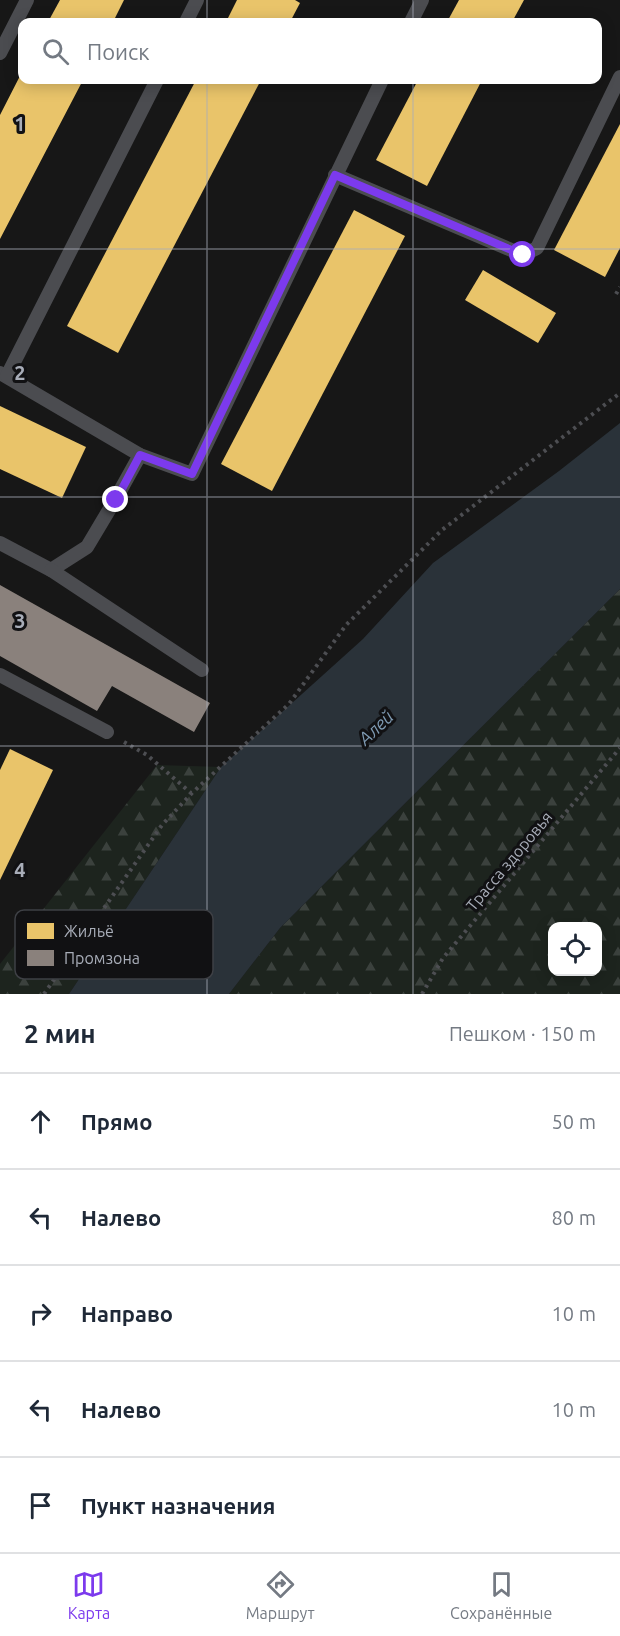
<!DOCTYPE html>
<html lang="ru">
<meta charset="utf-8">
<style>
body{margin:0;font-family:Ubuntu,sans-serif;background:#f2f2f3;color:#1f2937}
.controls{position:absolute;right:18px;bottom:18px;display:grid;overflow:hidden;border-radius:12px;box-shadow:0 3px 15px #0003}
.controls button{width:54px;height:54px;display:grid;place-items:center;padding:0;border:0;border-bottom:2px solid #e0e1e3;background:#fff;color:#1f2937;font:30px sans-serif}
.stop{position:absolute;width:18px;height:18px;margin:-14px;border:4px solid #7c3aed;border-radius:50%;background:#fff}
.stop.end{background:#7c3aed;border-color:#fff;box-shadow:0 2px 6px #0008}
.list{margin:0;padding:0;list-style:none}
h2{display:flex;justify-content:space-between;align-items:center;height:78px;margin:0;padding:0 24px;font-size:26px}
h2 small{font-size:20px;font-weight:400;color:#747a83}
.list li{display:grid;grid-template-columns:39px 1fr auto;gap:18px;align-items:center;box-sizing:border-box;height:96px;padding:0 24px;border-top:2px solid #e0e1e3}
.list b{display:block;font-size:22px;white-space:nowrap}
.list em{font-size:20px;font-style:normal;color:#747a83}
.icon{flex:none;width:33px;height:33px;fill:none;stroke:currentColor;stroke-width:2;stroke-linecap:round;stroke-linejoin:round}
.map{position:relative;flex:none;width:620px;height:994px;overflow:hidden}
.search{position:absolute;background:#fff;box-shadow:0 3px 15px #0003;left:18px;right:18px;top:18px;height:66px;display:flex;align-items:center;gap:15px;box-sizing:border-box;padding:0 21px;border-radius:12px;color:#747a83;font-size:22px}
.sheet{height:558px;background:#fff}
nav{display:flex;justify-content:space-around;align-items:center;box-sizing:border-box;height:84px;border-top:2px solid #e0e1e3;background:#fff;font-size:16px;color:#747a83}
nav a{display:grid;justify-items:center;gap:3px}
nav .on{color:#7c3aed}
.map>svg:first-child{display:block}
.forest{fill:url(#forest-firs);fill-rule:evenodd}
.water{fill:#2a3239}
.homes{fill:#e9c46a}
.industry{fill:#8a817c}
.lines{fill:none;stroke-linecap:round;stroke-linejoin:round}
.path{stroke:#4d4e52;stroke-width:4;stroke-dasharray:3 4.5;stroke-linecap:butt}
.lane{stroke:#4b4c50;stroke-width:14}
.route{stroke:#7c3aed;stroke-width:8}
.grid{fill:none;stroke:#a8adb8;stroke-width:1.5;stroke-opacity:0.55}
.labels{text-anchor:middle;stroke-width:6;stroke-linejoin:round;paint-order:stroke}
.street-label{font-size:16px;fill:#a8adb8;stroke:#111113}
.water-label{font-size:18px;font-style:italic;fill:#7f9bb3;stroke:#111113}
.key{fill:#111113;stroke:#3e4045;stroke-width:1.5}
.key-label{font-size:16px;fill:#a8adb8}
.grid-label{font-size:20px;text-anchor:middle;font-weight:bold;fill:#a8adb8;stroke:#111113;stroke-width:6;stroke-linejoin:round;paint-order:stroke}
</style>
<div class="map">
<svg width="620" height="994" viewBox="0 0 620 994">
<defs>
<pattern id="forest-firs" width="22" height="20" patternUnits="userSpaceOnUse" patternTransform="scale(1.5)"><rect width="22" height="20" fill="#1d241e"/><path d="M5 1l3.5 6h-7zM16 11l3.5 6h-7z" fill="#3b413d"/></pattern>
</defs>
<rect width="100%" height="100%" fill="#171717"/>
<g class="forest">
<path d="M620,589V994H229L280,928ZM552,927H598V972H552Z"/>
<path d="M157,765L221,767L69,994H0V964Z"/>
</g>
<path class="water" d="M620,423V589L280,928L229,994H69L221,767L363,639L433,563L559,471Z"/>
<g class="homes">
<path d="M60,0H124L113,22H48Z"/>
<path d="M237,0H295L300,3L290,22H226Z"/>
<path d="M459,0H524L512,22H447Z"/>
<path d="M22,72V80H83L0,239V115Z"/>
<path d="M196,80H261L118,353L67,326Z"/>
<path d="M418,80H482L427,186L376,160Z"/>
<path d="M620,124V248L605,277L554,250Z"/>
<path d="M354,210L405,236L272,491L221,464Z"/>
<path d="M483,270L556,313L538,343L465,300Z"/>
<path d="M0,406L86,447L62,498L0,469Z"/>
<path d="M10,749L53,770L0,880V770Z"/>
</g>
<path class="industry" d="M0,585L210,703L194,732L112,686L97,711L0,656Z"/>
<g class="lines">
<g class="path">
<path d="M616,294L620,287"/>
<path d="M124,742L147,755L191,793"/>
<path d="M44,994L162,825L192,793L289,704L346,625L442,530L620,393"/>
<path d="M422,994L443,958L620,748"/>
</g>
<g class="lane">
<path d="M186,22L197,0"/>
<path d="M411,22L422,0"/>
<path d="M0,53L27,0"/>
<path d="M335,175L523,255L537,248L620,77"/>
<path d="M0,373L140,455L192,474L382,80"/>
<path d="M7,376L157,80"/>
<path d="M0,543L51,570L87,547L115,500L140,455"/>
<path d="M51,570L202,670"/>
<path d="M0,675L107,732"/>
</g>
</g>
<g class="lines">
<path class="route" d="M116,500L140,455L192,474L335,175L523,255"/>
</g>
<path class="grid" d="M207,0V22M413,0V22M207,80V994M413,80V994M0,249H620M0,497H620M0,746H620"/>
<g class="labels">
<g class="street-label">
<text transform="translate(509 861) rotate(-50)" y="6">Трасса здоровья</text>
</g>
<g class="water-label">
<text transform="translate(376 728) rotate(-44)" y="6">Алей</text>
</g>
</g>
<rect x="15" y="910" width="198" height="69" rx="9" class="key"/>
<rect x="27" y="923" width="27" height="16" fill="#e9c46a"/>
<rect x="27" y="950" width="27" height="16" fill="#8a817c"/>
<g class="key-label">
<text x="64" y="937">Жильё</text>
<text x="64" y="964">Промзона</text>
</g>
<g class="grid-label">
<text x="20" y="131">1</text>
<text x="20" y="380">2</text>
<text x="20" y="628">3</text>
<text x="20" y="877">4</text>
</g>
</svg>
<div class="controls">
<button><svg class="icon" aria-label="locate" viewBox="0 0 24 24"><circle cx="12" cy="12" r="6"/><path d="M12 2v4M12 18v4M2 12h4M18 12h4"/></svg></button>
</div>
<div class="stop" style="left:523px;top:255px"></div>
<div class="stop end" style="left:116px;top:500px"></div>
<div class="search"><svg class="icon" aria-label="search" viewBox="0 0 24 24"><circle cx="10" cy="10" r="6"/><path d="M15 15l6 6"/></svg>Поиск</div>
</div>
<section class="sheet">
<h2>2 мин<small>Пешком · 150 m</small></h2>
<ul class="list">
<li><svg class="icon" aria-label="ahead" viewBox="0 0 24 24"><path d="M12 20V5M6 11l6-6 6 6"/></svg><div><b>Прямо</b></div><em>50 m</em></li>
<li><svg class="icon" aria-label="left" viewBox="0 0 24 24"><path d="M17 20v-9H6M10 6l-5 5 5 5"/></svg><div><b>Налево</b></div><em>80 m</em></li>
<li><svg class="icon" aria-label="right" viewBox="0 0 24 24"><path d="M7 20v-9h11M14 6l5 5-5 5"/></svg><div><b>Направо</b></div><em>10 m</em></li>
<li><svg class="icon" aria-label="left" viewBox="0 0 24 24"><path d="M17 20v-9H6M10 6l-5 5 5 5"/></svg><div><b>Налево</b></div><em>10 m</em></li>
<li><svg class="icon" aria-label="arrive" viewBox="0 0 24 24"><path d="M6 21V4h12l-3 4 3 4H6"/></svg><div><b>Пункт назначения</b></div></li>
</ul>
</section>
<nav>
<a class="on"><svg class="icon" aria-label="map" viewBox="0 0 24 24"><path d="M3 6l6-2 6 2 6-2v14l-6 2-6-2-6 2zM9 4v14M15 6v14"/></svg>Карта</a>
<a><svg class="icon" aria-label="directions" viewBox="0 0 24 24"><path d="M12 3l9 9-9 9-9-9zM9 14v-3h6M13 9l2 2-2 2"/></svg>Маршрут</a>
<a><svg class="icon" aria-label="saved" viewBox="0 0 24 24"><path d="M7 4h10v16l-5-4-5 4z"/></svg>Сохранённые</a>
</nav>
